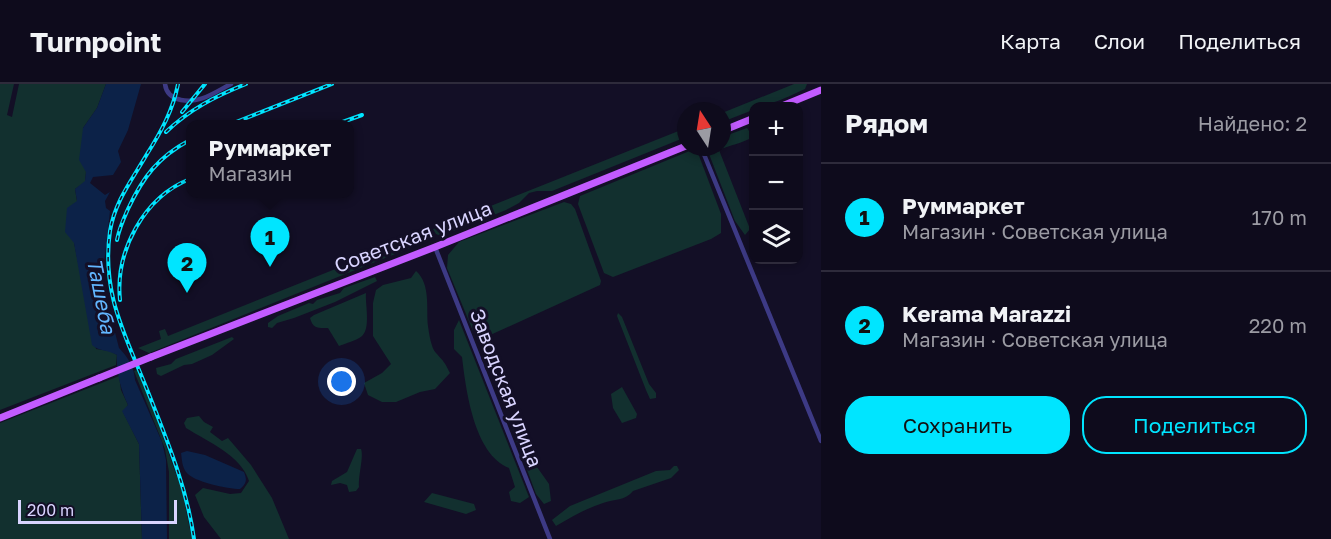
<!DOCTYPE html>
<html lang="ru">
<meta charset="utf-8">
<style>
body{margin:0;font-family:"Golos Text",sans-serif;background:#171425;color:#f1f3f6}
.controls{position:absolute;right:18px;top:18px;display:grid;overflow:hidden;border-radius:12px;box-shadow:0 3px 9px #0003}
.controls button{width:54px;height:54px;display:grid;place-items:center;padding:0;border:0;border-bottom:2px solid #2e2b3b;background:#0e0b1c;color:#f1f3f6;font:30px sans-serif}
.compass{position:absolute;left:677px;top:18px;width:54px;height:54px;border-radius:50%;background:#0e0b1c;box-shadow:0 3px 9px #0003;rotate:348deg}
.scale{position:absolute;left:18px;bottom:15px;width:159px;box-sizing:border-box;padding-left:6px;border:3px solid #d9d4ff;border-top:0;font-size:16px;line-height:21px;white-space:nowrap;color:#d9d4ff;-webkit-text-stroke:4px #130f26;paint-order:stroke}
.you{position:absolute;left:342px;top:298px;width:21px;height:21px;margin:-15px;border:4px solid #fff;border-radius:50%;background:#1a73e8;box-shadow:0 0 0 9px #1a73e833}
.badge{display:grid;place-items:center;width:39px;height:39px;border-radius:50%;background:#00e5ff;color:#111;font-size:20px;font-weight:700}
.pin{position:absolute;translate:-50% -50px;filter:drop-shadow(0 2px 3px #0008)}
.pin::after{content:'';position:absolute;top:32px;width:21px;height:18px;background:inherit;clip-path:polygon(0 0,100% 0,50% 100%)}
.popup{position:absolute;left:186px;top:36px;width:168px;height:78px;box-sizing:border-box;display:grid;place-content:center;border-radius:12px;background:#0e0b1c;filter:drop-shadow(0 2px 4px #0005);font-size:20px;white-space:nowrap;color:#9b9ba3}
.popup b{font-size:22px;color:#f1f3f6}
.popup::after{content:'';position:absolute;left:50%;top:100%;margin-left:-12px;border:12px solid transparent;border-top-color:#0e0b1c}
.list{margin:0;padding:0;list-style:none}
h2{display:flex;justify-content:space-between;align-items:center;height:78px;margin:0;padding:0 24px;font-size:26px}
h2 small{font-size:20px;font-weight:400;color:#9b9ba3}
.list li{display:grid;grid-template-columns:39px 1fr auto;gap:18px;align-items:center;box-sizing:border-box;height:108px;padding:0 24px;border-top:2px solid #2e2b3b}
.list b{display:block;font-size:22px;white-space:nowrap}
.list p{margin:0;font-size:20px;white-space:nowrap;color:#9b9ba3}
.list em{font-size:20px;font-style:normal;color:#9b9ba3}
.actions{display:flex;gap:12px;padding:18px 24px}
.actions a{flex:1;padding:14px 0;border:2px solid #00e5ff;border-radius:24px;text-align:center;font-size:21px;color:#00e5ff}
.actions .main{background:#00e5ff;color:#111}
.icon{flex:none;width:33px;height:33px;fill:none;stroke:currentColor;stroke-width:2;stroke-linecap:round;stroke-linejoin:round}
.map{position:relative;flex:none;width:821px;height:455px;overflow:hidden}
header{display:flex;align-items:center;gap:36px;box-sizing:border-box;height:84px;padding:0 30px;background:#0e0b1c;border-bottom:2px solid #2e2b3b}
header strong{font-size:28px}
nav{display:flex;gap:33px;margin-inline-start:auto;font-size:21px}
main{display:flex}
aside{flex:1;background:#0e0b1c}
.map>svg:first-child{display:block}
.green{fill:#12302f}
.water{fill:#0c2248}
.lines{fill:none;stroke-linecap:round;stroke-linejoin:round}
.street{stroke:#3d3a85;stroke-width:4.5}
.primary{stroke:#c25bff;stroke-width:7}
.rail-casing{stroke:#00e5ff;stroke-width:4}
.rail{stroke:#130f26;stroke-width:1.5;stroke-dasharray:4.5;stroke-linecap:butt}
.primary-bridge{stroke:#c25bff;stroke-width:7}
.labels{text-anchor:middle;stroke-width:6;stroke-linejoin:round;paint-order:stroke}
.street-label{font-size:20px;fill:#d9d4ff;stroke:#130f26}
.water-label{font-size:21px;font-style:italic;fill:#62b6ff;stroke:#130f26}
</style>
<header>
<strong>Turnpoint</strong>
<nav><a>Карта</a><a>Слои</a><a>Поделиться</a></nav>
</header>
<main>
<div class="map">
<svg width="821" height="455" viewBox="0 0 821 455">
<rect width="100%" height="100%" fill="#130f26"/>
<g class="green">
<path d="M0,0H14L7,31L12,33L19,0H106L97,24L83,44L86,88L85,98L75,105L77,117L74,159L96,265L110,267L117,271L116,281L0,326Z"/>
<path d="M794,0H807L805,5C789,12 771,22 754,22L753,26L722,38V29Z"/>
<path d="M686,44V53L552,107H537L529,109L519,119L506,126L441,152L436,150L433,145Z"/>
<path d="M747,44L753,53C743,59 730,61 719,66L750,145L745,151L735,137L709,70L710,63H722V53Z"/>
<path d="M692,66L698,69L721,130V149L711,155L613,193L604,189L578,120L580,112Z"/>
<path d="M564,118L571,120L575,125L601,197L600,201L488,252L482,248L473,247L447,184L448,171L459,158Z"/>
<path d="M423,150L425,158L149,269L138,264L161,255L159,247L165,245L168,252Z"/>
<path d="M416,187C431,200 426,225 428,242C429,249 431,264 436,269C444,278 444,277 450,289L435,305L420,308L396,318H382L368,311L364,299L382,289L391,280L373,252V219L376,206L383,201L411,194Z"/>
<path d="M375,193L377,197L335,218L294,234L277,239L272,244L268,243V239L278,232L309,219L313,220L317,216L340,209L344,204Z"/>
<path d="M366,209C365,220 371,244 362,252C356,257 346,259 339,262L328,244C318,244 313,245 310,234L314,231Z"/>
<path d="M618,229L622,233L649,300L656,309V314L650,315L646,306L617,232Z"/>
<path d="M459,236L529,413L520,419L511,417L509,408L515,403L509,384C474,370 466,306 462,273L454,265V246Z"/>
<path d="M232,253L234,255L212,271L192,280L184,281L161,292L157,290L156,284L171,280L176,275Z"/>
<path d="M139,285L182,407L192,455H169V388L165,365L134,287Z"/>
<path d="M119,292L121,306L128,321L123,328L139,360L142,455H0V339Z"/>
<path d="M622,303L637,330L636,334L622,339L613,324L611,310Z"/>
<path d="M199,332L204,338L213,343L210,348L222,357L228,354L251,381L272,414L289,455H221L204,433L195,411L203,404L230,410L241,409L249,397C241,371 208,358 186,344L184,339L187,334Z"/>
<path d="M519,337L532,376L549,400L551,417L544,420L536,410L513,348L512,339Z"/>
<path d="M357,365H361C364,373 358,391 359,403L356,407L349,408L347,401L340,399L331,401L332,397L347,388Z"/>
<path d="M674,382H677L679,386L671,394L633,407C625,417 614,415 603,419C587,424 571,433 556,442L552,436L570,422L656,387L670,386Z"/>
<path d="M432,409L474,420L476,426L466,430L424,418Z"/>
</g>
<g class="water">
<path d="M106,0H141L128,46L118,67L121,78L113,91L93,93L90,99L105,111L110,108L105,117L106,124L110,127L102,198L119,264C128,273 134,283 135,296L162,358L166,376L167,455H142L139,360L122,327L128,321C121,306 116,288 117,271C109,266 98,267 92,261L74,159L65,148L67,124L77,117L75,105L85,97L86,88L79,76L83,44L97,24Z"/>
<path d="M187,367L205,371L244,388C247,396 247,399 240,405C228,405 193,398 186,388C182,382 182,376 181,369Z"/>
</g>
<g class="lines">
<g class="street">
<path d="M165,0C166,9 172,14 181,16C200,20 215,8 231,0"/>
<path d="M701,63L821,357"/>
<path d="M435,163L550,455"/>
</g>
<g class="primary">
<path d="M782,22L821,6"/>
<path d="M722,47L754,34"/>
<path d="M151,273L435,163L686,62"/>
<path d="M0,334L99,294"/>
</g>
<g class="rail-casing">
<g id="rail">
<path d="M178,0C173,26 161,48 147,70C132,96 115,117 110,147C101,210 126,252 148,308C167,356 187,404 194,455"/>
<path d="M182,28L205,0"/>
<path d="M231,40L332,0"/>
<path d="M337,40L362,31"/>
<path d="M166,48C190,25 216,12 246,0"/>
<path d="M117,156C119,145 123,136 128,125C143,93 158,73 190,56"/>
<path d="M120,216C115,167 144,113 190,95"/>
</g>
</g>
<use href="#rail" class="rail"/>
<path class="primary-bridge" d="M99,294L151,273"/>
</g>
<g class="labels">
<g class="street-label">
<text transform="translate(413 153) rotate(-21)" y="7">Советская улица</text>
<text transform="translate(506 304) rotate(69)" y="7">Заводская улица</text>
</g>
<g class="water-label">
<text transform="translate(101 212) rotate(79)" y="7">Ташеба</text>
</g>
</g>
</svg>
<div class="controls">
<button>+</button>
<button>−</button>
<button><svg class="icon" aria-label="layers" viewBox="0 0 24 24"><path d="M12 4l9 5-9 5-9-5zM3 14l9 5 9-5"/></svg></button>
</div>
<svg class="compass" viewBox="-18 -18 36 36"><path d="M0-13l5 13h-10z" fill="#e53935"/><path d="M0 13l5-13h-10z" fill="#9b9ba3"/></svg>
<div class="scale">200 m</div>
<div class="you"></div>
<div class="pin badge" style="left:270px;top:183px">1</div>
<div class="popup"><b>Руммаркет</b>Магазин</div>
<div class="pin badge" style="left:187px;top:209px">2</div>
</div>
<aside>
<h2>Рядом<small>Найдено: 2</small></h2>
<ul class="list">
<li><span class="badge">1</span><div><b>Руммаркет</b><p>Магазин · Советская улица</p></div><em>170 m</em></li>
<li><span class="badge">2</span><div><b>Kerama Marazzi</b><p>Магазин · Советская улица</p></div><em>220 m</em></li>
</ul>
<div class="actions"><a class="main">Сохранить</a><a>Поделиться</a></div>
</aside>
</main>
